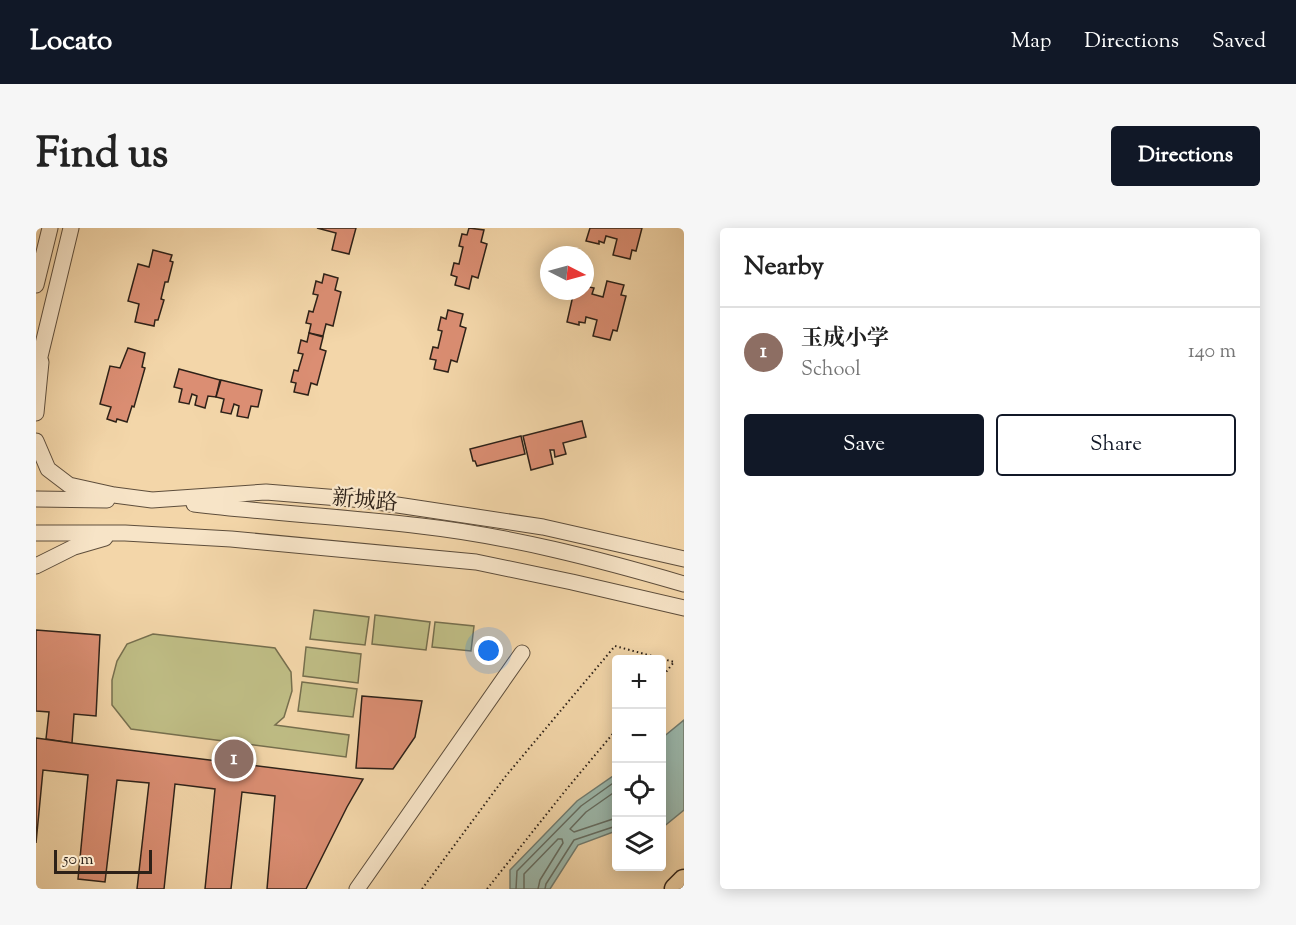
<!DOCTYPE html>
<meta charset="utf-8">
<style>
body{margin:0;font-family:"Sorts Mill Goudy","Noto Serif SC",serif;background:#f6f6f6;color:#222}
.controls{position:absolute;right:18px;bottom:18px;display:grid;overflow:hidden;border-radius:6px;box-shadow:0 3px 15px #0003}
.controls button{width:54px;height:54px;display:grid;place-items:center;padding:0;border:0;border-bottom:2px solid #e0e0e0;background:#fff;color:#222;font:30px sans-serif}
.compass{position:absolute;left:504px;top:18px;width:54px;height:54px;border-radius:50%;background:#fff;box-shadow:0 3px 15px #0003;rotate:96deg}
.scale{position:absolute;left:18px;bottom:15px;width:98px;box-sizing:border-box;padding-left:6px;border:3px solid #2d2118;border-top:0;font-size:16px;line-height:21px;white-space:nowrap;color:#2d2118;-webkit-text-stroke:4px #f7e4c7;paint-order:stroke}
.you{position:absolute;left:453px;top:423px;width:21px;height:21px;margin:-15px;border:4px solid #fff;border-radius:50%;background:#1a73e8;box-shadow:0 0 0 9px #1a73e833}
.badge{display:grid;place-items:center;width:39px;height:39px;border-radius:50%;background:#111827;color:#fff;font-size:20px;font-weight:700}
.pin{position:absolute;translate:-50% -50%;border:3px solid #fff;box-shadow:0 2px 6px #0006}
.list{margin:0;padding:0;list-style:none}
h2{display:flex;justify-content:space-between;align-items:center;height:78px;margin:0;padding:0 24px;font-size:26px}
h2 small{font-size:20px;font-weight:400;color:#767676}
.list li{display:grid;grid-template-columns:39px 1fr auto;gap:18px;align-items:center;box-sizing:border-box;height:90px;padding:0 24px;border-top:2px solid #e0e0e0}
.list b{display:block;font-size:22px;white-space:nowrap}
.list p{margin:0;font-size:20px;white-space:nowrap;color:#767676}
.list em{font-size:20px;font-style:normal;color:#767676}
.actions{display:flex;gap:12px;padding:18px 24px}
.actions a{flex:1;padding:14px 0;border:2px solid #111827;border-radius:6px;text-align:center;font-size:21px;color:#111827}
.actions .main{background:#111827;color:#fff}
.icon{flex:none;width:33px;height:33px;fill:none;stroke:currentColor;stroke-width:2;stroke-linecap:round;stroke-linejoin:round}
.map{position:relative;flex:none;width:648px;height:661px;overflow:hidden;border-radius:6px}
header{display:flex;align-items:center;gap:36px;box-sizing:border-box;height:84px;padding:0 30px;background:#111827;color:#fff}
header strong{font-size:28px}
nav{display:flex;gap:33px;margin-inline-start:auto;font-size:21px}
.intro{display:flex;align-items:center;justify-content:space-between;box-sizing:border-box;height:144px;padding:0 36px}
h1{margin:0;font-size:42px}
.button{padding:15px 27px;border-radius:6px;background:#111827;color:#fff;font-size:21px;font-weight:700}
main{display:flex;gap:36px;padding:0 36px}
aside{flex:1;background:#fff;border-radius:6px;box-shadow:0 3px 15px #0003}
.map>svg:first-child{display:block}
.green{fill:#bfbd85;stroke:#766f4e;stroke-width:1.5}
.water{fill:#9cb9ad;stroke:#707c71;stroke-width:1.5}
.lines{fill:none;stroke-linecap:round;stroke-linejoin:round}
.shore{stroke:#646d62;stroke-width:1.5}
.building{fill:#db8e73;stroke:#2d2118;stroke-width:1.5}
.minor-casing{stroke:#5e4e3c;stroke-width:17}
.highway-casing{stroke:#2d2118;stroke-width:25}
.path{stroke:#2d2118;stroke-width:2;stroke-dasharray:1.5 3;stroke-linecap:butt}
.minor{stroke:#f7e4c7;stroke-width:15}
.highway{stroke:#f3d6a9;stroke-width:22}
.labels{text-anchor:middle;stroke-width:4.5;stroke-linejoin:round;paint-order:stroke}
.street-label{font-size:22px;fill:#2d2118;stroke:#f7e4c7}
</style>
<header>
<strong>Locato</strong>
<nav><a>Map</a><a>Directions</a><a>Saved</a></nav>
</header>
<div class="intro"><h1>Find us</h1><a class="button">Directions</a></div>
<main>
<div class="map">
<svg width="648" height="661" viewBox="0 0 648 661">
<rect width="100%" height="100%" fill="#f3d6a9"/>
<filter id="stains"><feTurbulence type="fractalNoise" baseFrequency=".00333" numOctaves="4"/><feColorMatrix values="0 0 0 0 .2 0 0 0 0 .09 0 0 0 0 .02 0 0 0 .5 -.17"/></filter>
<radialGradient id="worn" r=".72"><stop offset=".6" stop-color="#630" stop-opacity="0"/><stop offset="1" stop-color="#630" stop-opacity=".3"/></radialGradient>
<g class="green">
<path d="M278,382L333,389L329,417L274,411Z"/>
<path d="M339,387L394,394L390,422L336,416Z"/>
<path d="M399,394L438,398L435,423L396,419Z"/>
<path d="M117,406L239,420L255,444L256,463L248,489L239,497L313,507L310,529L95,501L76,477V452L81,433L91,416Z"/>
<path d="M270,419L325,426L322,455L267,448Z"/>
<path d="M266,454L321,461L317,489L262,483Z"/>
</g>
<g class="water">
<path d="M648,492V582L626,600V510Z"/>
<path d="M580,546V603L542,617L514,661H474V642L541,573Z"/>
</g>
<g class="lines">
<g class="shore">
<path d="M580,563L550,584L534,601L538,604L580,590"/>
<path d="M480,661L481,643L545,578L580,553"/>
<path d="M488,661V646L522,611H526L527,615L504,652L502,661"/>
<path d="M509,661L510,656L538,612L580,598"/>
</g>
</g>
<g class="building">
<path d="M281,0H320L313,26L296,22L300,5Z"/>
<path d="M433,0L448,2L445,14L451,16L442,50L436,48L433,61L419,57L421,49L415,47L418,35L423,36L427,19L423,18L426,6L431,7Z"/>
<path d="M554,0H606L600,23L596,22L594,31L577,27L581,11L570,8L568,15L563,13V16L550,13Z"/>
<path d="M117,22L136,27L134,33L137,34L132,54H129L125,71L128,72L122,92H119L118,98L99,94L103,76L92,73L102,36L113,39Z"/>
<path d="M288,46L302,50L299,62L305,64L297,98L290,96L287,108L273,105L275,96L270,95L273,83L277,84L282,67L277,66L280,53L286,55Z"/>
<path d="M571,53L588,57L585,67L590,68L581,103L577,102L574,112L557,108L561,92L550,89L549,95L543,94V97L531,94L538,63H549V54L553,55V59L558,60L556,66L567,69Z"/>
<path d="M412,82L427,86L424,98L430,100L421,134L415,132L412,144L398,141L400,132L394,131L397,119L402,120L406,103L402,102L405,89L410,91Z"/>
<path d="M273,105L287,109L284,121L290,123L281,157L275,155L272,167L258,164L260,155L255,154L258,142L262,143L267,126L262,125L265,112L271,114Z"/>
<path d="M92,120L109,125L106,139L109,140L98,179L96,178L91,194L81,191L80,194L71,191L75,179L64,176L74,138L84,140Z"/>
<path d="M143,141L184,152L180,169L172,168L169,180L159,177L161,168L156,166L153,176L143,174L146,161L138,159Z"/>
<path d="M185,152L226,162L222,179L215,178L212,190L201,188L203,178L198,176L195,186L185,184L188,171L180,169Z"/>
<path d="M546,193L550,209L527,215L530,226L519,229L518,222H514L517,236L495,242L487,208Z"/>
<path d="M485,208L489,226L441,238L439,233H437L434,221Z"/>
<path d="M0,402L64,407L60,488L38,486L36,515L10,511L13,484L0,483Z"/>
<path d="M326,468L386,473L379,509L357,541L320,540Z"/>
<path d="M0,510L36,515L327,551L311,579L270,661H231L239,568L206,564L195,661H169L179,561L139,556L128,661H101L113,555L81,552L69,654L42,651L52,547L7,542L0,615Z"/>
</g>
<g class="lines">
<g class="minor-casing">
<g id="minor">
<path d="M0,57L14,0"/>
<path d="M0,145L35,0"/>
<path d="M0,185L5,134"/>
<path d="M0,213L12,241L33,257L78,267L116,272L230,264L328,272L507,299L648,331"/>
<path d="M0,271L71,272"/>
<path d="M158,276C233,285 310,289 385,298C474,308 562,331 648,356"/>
<path d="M0,305H89L195,311L440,334L536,354L648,380"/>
<path d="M0,338L38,319L69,310"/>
<path d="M321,661L486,425"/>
</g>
</g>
<g class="highway-casing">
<path id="highway" d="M640,661L648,653"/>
</g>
<g class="path">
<path d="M386,661L469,549L579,418L638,434L626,449"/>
<path d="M451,661L529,563L580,502"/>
</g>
<use href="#minor" class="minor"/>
<use href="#highway" class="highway"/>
</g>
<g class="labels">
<g class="street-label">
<text transform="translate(329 271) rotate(5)" y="8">新城路</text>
</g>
</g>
<rect width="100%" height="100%" filter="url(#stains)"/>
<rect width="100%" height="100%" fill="url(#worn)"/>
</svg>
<div class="controls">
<button>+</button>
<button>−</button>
<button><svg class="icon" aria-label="locate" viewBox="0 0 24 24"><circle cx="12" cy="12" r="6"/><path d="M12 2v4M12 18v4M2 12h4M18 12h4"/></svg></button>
<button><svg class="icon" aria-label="layers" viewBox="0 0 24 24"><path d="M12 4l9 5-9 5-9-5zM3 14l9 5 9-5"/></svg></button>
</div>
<svg class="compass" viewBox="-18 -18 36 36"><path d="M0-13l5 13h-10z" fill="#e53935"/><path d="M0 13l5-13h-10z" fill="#767676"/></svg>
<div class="scale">50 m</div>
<div class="you"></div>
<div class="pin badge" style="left:198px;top:531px;background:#8d6e63">1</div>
</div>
<aside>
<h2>Nearby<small></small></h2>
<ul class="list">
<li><span class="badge" style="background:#8d6e63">1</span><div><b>玉成小学</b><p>School</p></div><em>140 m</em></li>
</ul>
<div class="actions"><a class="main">Save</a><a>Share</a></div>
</aside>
</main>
